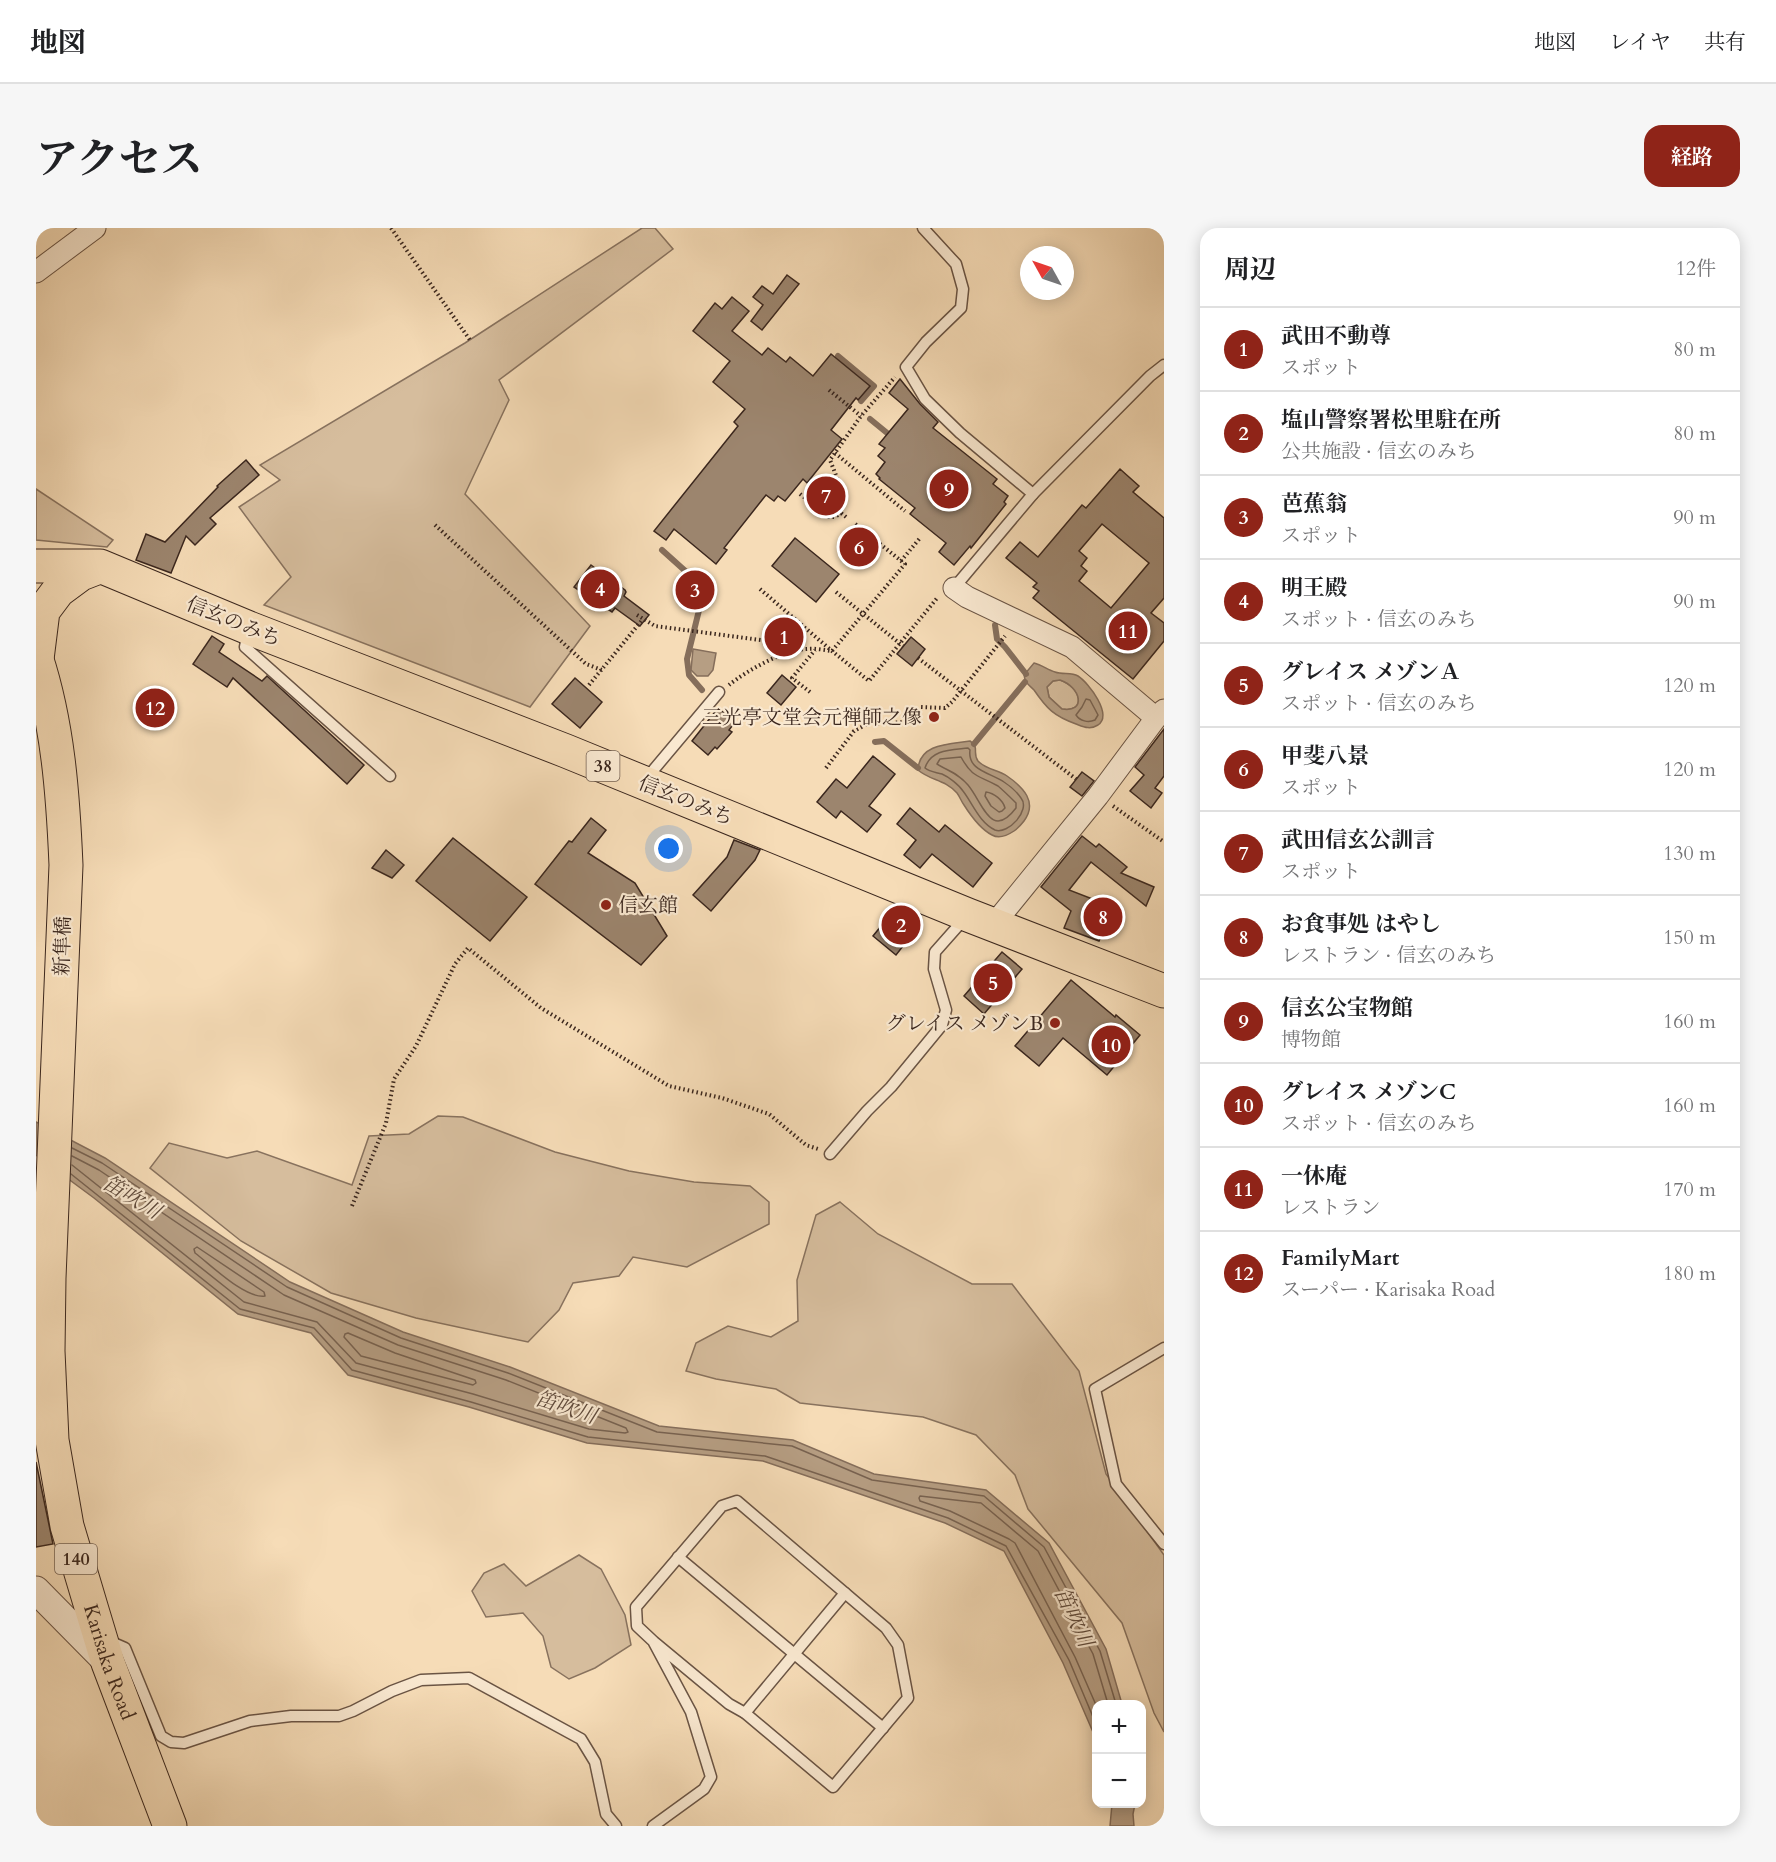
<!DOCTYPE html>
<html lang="ja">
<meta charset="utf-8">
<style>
body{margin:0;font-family:Cardo,"Noto Serif JP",serif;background:#f6f6f6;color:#202124}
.controls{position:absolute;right:18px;bottom:18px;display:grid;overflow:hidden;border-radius:12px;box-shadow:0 3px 15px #0003}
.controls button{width:54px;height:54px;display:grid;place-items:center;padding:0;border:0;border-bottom:2px solid #e0e0e0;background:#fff;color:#202124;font:30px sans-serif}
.compass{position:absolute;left:984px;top:18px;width:54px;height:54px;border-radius:50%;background:#fff;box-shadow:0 3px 15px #0003;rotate:310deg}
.you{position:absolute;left:633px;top:621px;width:21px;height:21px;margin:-15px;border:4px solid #fff;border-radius:50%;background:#1a73e8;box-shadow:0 0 0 9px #1a73e833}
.badge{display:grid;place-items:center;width:39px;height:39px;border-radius:50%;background:#8f2418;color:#fff;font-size:20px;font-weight:700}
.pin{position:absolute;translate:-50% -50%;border:3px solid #fff;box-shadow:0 2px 6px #0006}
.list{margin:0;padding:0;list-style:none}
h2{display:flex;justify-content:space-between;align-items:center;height:78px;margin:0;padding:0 24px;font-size:26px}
h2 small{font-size:20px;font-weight:400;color:#757577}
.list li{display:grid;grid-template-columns:39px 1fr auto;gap:18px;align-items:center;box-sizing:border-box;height:84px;padding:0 24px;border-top:2px solid #e0e0e0}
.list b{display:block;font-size:22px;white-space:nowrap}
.list p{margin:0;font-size:20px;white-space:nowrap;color:#757577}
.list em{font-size:20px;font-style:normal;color:#757577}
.map{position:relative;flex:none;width:1128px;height:1598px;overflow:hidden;border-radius:18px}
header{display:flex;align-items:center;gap:36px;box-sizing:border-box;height:84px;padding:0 30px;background:#fff;border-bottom:2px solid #e0e0e0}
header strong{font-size:28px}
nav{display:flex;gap:33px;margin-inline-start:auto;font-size:21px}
.intro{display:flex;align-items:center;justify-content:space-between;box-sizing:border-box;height:144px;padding:0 36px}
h1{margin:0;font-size:42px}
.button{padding:15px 27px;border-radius:18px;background:#8f2418;color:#fff;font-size:21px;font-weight:700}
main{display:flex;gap:36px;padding:0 36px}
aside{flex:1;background:#fff;border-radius:18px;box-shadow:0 3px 15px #0003}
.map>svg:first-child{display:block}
.green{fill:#d6bd9d;stroke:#88725e;stroke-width:1.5}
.water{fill:#b69e83;stroke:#856e5b;stroke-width:1.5;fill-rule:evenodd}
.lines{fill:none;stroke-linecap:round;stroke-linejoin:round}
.shore{stroke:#786250;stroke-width:1.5}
.stream{stroke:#856e5b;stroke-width:6}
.building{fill:#9c856e;stroke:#3b271e;stroke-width:1.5;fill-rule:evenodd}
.service-casing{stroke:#6a5444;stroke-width:13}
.minor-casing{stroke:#6a5444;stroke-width:23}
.tertiary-casing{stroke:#6a5444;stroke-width:29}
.primary-casing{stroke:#3b271e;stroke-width:35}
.trunk-casing{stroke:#3b271e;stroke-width:35}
.path{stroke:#3b271e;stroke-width:4;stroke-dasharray:1.5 3;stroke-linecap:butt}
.service{stroke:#f9e8d0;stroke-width:10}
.minor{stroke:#f9e8d0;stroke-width:21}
.tertiary{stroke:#f9e8d0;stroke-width:27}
.primary{stroke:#f6dcb7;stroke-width:33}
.trunk{stroke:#f6dcb7;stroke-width:33}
.poi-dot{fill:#8f2418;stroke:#f9e8d0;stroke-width:2}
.labels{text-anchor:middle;stroke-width:4.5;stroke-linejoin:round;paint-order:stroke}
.shield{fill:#f9e8d0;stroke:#746153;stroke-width:1.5}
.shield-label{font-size:18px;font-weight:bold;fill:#3b271e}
.street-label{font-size:20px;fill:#3b271e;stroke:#f9e8d0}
.poi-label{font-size:20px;fill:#3b271e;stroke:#f9e8d0;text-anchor:end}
.water-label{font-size:21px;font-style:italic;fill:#604b3c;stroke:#f9e8d0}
</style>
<header>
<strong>地図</strong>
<nav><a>地図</a><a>レイヤ</a><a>共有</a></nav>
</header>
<div class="intro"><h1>アクセス</h1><a class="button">経路</a></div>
<main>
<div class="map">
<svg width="1128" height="1598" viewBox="0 0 1128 1598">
<rect width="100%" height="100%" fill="#f6dcb7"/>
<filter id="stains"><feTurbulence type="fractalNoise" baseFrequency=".00333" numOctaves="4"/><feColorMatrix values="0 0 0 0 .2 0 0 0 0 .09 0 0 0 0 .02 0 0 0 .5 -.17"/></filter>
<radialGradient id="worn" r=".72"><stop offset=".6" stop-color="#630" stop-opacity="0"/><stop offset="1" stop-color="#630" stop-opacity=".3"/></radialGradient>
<g class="green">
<path d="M606,0H619L637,21L463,152L473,172L429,266L554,398L494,479L228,377L255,349L203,279L244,252L224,237L429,115Z"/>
<path d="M0,261L77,312L71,319L0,312Z"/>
<path d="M1024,452C1045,459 1051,485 1026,481L1013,469L1011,459L1017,453Z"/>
<path d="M402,888L427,889L519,924L593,943L658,954L714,958L733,974V996L651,1039L597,1029L583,1048L537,1055L523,1082L492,1114L380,1090L295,1065L205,1013L114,940L133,915L191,930L221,923L316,957L333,908L373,906Z"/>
<path d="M804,974L842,1006L936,1056H976L1043,1143L1070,1246L1128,1327V1504L1118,1485L1086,1395L992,1281L979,1247L940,1207L887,1189L764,1175L740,1161L680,1151L650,1143L660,1115L692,1098L735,1109L762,1093L761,1052L780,987Z"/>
<path d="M543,1327L565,1341L589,1387L595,1417L559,1440L533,1451L515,1439L507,1408L487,1385L450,1389L436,1363L448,1345L468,1336L490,1358Z"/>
</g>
<g class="water">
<path d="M657,421L680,425L677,442L672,448H661L655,442Z"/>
<path d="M998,435C1006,437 1012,442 1019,444C1027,447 1035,444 1042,448C1053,455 1077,487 1062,497C1054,502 1048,499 1040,496C1018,488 1011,481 998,462C993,457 989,455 988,447ZM1024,452C1045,459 1051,485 1026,481L1013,469L1011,459L1017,453Z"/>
<path d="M934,513C944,519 936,525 942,533C949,541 962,542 971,548C987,559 1002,574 988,593C985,597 982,600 978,603C972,607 963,611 956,607C944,601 935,588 928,577C925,573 924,569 921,565C908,551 895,553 882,542C883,515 915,516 934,513Z"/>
<path d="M0,894L69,930L254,1054L367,1104L474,1139L623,1198L757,1212L838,1246L950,1262L1013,1315L1070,1421L1086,1476H1060V1511L1027,1435L968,1323L909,1295L727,1233L551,1215L433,1179L312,1147L275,1105L202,1086L58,970L0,927Z"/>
<path d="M1076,1576H1099L1097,1586L1098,1598H1074Z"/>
</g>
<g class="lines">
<g class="shore">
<path d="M1050,471L1054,472L1062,487L1059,492C1052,495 1044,493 1040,487L1046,479Z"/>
<path d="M932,520L934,522C931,543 956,545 968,554C974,558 981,564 985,570C995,582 972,607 959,602C943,594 937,576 927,563C923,557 913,549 906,546C899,544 894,544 889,540C895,521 915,522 932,520Z"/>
<path d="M925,529C937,551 943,547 962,558C968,563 974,569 980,575V580C955,613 947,575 932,557C922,545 912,543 901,536L904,531Z"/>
<path d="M950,564C958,565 967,572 969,580L966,583L963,584L955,578L949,568Z"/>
<path d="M36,920L66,935L251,1059L365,1110L472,1145L621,1204L756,1218L836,1252L948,1268L1008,1319L1064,1423L1080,1476"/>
<path d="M36,937L208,1074L281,1094L320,1135L437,1166L553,1201L589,1205L592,1204L590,1200L470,1152L362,1117L248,1067L63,942L36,928"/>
<path d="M35,946L204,1081L278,1100L316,1142L435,1174L552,1209L729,1228L912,1290L970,1318L1033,1432L1060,1496"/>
<path d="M161,1019L228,1064L229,1068C209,1071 175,1037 159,1025L158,1021Z"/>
<path d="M312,1105L359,1125L439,1152L440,1155L437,1157L325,1128L308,1109L309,1106Z"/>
<path d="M1060,1477L1039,1429L979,1315L973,1311L914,1283L884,1273L883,1270L884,1268L945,1275L1002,1323L1057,1426L1072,1476"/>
</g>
<g class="stream">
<path d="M802,128L838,158L825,173"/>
<path d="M834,191L856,209"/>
<path d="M626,322L666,358L668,362L651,431L653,447L666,462"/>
<path d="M959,397L961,411L969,419L990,446"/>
<path d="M839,514L848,513L882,540"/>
<path d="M938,516L989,454"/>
</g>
</g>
<g class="building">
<path d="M751,47L763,56L726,102L715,93L727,77L717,69L726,58L737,66Z"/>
<path d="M696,69L713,83L696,103L726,127L732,120L750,134L754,129L777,148L795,126L834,158L822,172L820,170L795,202L806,211L771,255L767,251L749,273L742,268L738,273L730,267L688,320L691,322L680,336L638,301L630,312L618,303L702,198L698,194L709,181L677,154L694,133L657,103L679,75L686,81Z"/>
<path d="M864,151L884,176L902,194L897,200L961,251L957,256L972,268L968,274L970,276L935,320L934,318L918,337L903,324L910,315L874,286L879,280L843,251L844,250L840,246L849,234L842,228L849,220L843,216L872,181L853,165Z"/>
<path d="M210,232L223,247L174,290L180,296L159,317L150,308L135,345L100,332L110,306L129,314L182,259L181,258Z"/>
<path d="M1084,241L1103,258L1097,264L1128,290V370L1115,385L1128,395V413L1097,451L997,370L1003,363L997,359L1001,355L970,330L984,314L1002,329L1046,277L1050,280ZM1066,296L1113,335L1075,380L1043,353L1051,343L1045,338L1051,330L1043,323Z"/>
<path d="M759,310L803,346L780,374L736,338Z"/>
<path d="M555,337L589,362L590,364L588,368L613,387L604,398L579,380L576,384L538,359Z"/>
<path d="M176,408L188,416L183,424L226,453L231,448L328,537L311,556L197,450L191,459L157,436Z"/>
<path d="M875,409L889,421L876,438L861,426Z"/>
<path d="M746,447L760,459L745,477L731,465Z"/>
<path d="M539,450L566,474L544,500L516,476Z"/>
<path d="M682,480L699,494L693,502L696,504L681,521L679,519L672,527L656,513Z"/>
<path d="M1128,501V548L1119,560L1126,565L1115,580L1094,563L1108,547L1099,539Z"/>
<path d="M837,528L859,546L833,578L845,587L831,604L805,583L800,590L781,574L800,551L811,560Z"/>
<path d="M1046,544L1058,553L1046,568L1034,559Z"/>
<path d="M874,580L903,604L909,597L956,635L937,659L896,626L884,640L868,627L880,612L861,596Z"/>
<path d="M555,590L570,602L552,625L599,655L631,708L605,737L499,656L533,613L536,614Z"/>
<path d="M1046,608L1060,619L1063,616L1091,639L1085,645L1118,659L1110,678L1055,634L1033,662L1077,679L1063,713L1028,700L1035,683L1005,659Z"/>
<path d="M417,610L491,669L454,713L380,653Z"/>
<path d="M698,612L724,622L719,632L675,683L657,667L691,629Z"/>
<path d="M350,622L368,637L356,650L336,640Z"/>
<path d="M859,681L882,699L860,727L837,708Z"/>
<path d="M966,724L986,741L948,786L928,768Z"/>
<path d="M1035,752L1079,789L1080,787L1104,807L1071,847L1027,810L1003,838L979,818Z"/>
<path d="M0,1234L17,1316L0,1319Z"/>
</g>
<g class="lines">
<g class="service-casing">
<g id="service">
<path d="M887,0L920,36L927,61L925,80L890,114L870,139L889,171L924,205L997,266"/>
<path d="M918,360L997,266L1114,148L1128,137"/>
<path d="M212,403L209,419L354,548"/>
<path d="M609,552L683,464"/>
<path d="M794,926L831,883L855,859L906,797L910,782L898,741L899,724L930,689"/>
<path d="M1128,1120L1059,1161L1080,1256L1128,1316"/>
<path d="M642,1329L847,1500"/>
<path d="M73,1413L89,1420L125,1508L135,1514L148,1515L214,1493L255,1488H303L317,1483L356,1463L385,1452L433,1450L545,1511L559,1534L570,1586L580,1598"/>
<path d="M709,1485L809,1365"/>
<path d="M617,1598L668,1561L675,1549L655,1484L617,1413L601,1398L600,1379L686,1278L701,1273L850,1400L862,1417L872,1470L797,1559L709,1485L693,1476L617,1413"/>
</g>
</g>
<g class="minor-casing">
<g id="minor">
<path d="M0,44L59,0"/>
<path d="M918,360L931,369L1036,419L1120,490"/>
<path d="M958,696L1062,568L1120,490L1128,482"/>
</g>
</g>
<g class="tertiary-casing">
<path id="tertiary" d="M0,1362L72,1435"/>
</g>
<g class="primary-casing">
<g id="primary">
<path d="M0,338H64L213,400L530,523L932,687L1128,763"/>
<path d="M1,431L7,383L22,363L45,346L63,339"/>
</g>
</g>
<g class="trunk-casing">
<g id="trunk">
<path id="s1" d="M0,429C22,496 27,567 30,637L13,1050L12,1123L16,1212L31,1298L56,1382L72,1435L134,1598"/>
</g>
</g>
<g class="path">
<path d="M355,0L434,112"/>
<path d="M793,162L825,188"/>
<path d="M799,225L869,283"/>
<path d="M764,266L793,289H799L805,285"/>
<path d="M810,289L805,285L803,255L794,232L825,188L859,149"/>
<path d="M399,297L550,436L566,442"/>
<path d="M865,333L884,310"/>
<path d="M817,338L839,312"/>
<path d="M641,352L643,354"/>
<path d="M724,361L796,423L833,453L902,369"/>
<path d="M800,364L867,418"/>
<path d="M601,387L619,398L747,415L767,420"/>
<path d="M882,430L1040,551"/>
<path d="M553,457L607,391"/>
<path d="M693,457C710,443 749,421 771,421C779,420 788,422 796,423L869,336L818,295"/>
<path d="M774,464L756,450L779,422"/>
<path d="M790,540L818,503L831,496L870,494L885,479L909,480L916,474L969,408"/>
<path d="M1077,578L1128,614"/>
<path d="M316,978L350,895L358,851L380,818L419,736L432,720L505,780L633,858L686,870L733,886L770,917L782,921"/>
</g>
<use href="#service" class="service"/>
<use href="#minor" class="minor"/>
<use href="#tertiary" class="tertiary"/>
<use href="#primary" class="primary"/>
<use href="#trunk" class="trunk"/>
</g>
<g class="poi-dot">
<circle cx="898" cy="489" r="6"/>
<circle cx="570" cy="677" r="6"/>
<circle cx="1019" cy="795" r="6"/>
</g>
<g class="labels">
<g class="shield">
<rect x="550.5" y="523" width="33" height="30" rx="4.5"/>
<rect x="19" y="1316" width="42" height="30" rx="4.5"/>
</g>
<g class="shield-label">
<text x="567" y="544">38</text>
<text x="40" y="1337">140</text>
</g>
<g class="street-label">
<text transform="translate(198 393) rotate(22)" y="7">信玄のみち</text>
<text transform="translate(650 572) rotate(22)" y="7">信玄のみち</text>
<text transform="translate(26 718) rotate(-88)" y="7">新隼橋</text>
<text dy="7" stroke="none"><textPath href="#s1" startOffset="1016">Karisaka Road</textPath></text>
</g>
<g class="poi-label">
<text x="886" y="496">三光亭文堂会元禅師之像</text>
<text x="582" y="684" text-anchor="start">信玄館</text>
<text x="1007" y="802">グレイス メゾンB</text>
</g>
<g class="water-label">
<text transform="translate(96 969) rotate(31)" y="7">笛吹川</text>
<text transform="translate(530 1179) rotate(18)" y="7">笛吹川</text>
<text transform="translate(1038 1389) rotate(65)" y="7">笛吹川</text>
</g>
</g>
<rect width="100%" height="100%" filter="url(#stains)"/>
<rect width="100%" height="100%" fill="url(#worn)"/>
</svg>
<div class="controls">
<button>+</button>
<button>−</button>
</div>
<svg class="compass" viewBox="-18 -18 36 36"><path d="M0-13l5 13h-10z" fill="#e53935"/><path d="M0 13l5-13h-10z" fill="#757577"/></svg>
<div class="you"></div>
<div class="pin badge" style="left:748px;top:409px">1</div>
<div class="pin badge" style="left:865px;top:697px">2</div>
<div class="pin badge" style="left:659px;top:362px">3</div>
<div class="pin badge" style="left:564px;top:361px">4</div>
<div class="pin badge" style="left:957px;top:755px">5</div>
<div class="pin badge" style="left:823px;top:319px">6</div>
<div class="pin badge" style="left:790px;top:268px">7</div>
<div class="pin badge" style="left:1067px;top:689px">8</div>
<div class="pin badge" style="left:913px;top:261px">9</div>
<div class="pin badge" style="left:1075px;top:817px">10</div>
<div class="pin badge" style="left:1092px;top:403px">11</div>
<div class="pin badge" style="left:119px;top:480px">12</div>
</div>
<aside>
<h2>周辺<small>12件</small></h2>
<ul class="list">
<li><span class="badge">1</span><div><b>武田不動尊</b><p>スポット</p></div><em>80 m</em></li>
<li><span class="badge">2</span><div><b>塩山警察署松里駐在所</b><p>公共施設 · 信玄のみち</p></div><em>80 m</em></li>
<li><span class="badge">3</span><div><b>芭蕉翁</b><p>スポット</p></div><em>90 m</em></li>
<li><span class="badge">4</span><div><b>明王殿</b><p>スポット · 信玄のみち</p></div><em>90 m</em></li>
<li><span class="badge">5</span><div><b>グレイス メゾンＡ</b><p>スポット · 信玄のみち</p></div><em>120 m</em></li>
<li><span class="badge">6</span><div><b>甲斐八景</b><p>スポット</p></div><em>120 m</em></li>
<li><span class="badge">7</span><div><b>武田信玄公訓言</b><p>スポット</p></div><em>130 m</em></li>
<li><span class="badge">8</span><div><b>お食事処 はやし</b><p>レストラン · 信玄のみち</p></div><em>150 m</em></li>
<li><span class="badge">9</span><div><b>信玄公宝物館</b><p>博物館</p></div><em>160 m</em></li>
<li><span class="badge">10</span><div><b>グレイス メゾンC</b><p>スポット · 信玄のみち</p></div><em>160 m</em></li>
<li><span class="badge">11</span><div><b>一休庵</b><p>レストラン</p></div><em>170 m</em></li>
<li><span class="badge">12</span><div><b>FamilyMart</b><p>スーパー · Karisaka Road</p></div><em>180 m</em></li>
</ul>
</aside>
</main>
